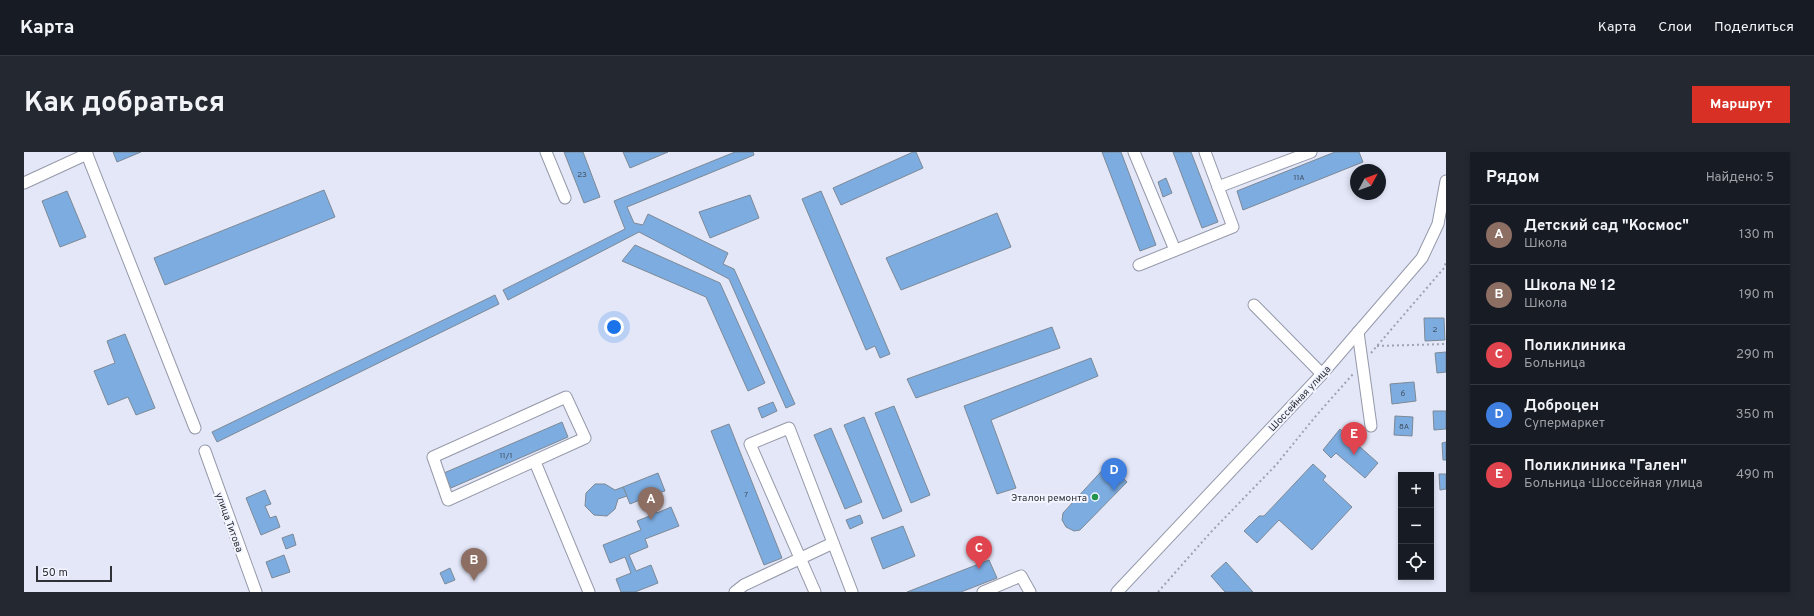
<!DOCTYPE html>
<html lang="ru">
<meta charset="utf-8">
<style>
body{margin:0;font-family:Overpass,sans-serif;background:#242831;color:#f1f3f6}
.controls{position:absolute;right:12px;bottom:12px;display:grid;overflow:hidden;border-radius:0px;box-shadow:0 2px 6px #0003}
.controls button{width:36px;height:36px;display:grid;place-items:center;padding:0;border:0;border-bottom:1px solid #363941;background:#171b24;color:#f1f3f6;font:20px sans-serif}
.compass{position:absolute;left:1326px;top:12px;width:36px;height:36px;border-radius:50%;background:#171b24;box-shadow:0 2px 6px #0003;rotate:49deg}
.scale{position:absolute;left:12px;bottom:10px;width:76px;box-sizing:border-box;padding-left:4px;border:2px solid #2f3137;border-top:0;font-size:11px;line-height:14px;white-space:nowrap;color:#2f3137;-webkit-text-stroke:3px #f2f4ff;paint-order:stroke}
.you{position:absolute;left:590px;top:175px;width:14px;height:14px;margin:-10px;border:3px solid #fff;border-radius:50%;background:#1a73e8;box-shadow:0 0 0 6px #1a73e833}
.badge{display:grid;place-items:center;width:26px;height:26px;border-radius:50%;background:#d93025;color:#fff;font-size:13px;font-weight:700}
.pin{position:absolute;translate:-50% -33px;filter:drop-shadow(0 1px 2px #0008)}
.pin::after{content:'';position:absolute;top:21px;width:14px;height:12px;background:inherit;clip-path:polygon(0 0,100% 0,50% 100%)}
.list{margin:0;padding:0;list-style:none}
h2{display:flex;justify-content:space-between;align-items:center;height:52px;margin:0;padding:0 16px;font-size:17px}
h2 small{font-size:13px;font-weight:400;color:#9ea1a6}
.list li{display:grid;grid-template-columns:26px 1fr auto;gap:12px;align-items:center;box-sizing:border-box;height:60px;padding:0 16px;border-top:1px solid #363941}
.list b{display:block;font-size:15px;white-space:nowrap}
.list p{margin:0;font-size:13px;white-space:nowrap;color:#9ea1a6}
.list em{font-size:13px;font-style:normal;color:#9ea1a6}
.icon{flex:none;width:22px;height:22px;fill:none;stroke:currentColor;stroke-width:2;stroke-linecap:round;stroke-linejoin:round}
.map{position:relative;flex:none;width:1422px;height:440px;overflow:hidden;border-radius:0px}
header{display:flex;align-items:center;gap:24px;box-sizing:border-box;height:56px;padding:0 20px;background:#171b24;border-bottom:1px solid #363941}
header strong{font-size:19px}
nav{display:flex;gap:22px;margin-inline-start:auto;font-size:14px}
.intro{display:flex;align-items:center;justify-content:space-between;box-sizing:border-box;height:96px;padding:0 24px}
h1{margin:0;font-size:28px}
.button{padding:10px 18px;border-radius:0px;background:#d93025;color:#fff;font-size:14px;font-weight:700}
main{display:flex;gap:24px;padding:0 24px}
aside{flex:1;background:#171b24;border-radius:0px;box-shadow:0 2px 6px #0003}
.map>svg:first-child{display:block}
.building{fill:#7cace0;stroke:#7d8996}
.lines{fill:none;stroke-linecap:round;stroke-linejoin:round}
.minor-casing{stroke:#9599a9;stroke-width:13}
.path{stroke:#9fa2af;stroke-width:2;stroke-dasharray:2 3;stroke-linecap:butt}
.minor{stroke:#fff;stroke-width:11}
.poi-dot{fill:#23944e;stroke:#f2f4ff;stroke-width:1.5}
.labels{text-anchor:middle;stroke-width:4;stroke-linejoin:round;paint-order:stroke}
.number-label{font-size:8px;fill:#425061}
.street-label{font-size:10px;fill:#2f3137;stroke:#f2f4ff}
.poi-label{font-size:10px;fill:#2f3137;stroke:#f2f4ff;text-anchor:end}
</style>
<header>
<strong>Карта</strong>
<nav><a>Карта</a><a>Слои</a><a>Поделиться</a></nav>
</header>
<div class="intro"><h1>Как добраться</h1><a class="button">Маршрут</a></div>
<main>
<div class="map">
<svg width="1422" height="440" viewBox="0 0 1422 440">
<rect width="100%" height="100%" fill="#e3e7f8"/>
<g class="building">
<path d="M89,0H117L93,10Z"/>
<path d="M540,0H559L576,45L560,51Z"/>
<path d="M599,0H644L606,16Z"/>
<path d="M711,0H729L730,3L603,55L610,71L619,73L624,62L704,101L699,112L710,117L771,252L762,256L705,127L615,80L484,148L479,138L601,77L590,49Z"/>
<path d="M889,0H892L899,16L817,53L809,36Z"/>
<path d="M1078,0H1097L1132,93L1116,99Z"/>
<path d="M1149,0H1167L1194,70L1178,76Z"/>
<path d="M1311,0H1335L1339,10L1219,58L1213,39Z"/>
<path d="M1142,26L1148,41L1139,45L1134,30Z"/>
<path d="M300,38L311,65L141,133L130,106Z"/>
<path d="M43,39L62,85L36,95L18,49Z"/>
<path d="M797,39L866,202L856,206L851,194L842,198L778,47Z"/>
<path d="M726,43L735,66L686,86L675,60Z"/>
<path d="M973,61L987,95L877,138L862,106Z"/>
<path d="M611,93L696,131L741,231L724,239L682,145L598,109Z"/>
<path d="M471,143L475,152L193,290L188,280Z"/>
<path d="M1400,166H1420L1421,188L1401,189Z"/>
<path d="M1028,175L1036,196L892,246L883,227Z"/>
<path d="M101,182L131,256L112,263L104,245L84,253L70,219L91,211L83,189Z"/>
<path d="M1422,200V220L1413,221L1411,201Z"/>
<path d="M1067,206L1074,224L967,268L992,336L973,342L940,254Z"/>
<path d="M1390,230L1392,249L1368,252L1366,232Z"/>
<path d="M749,250L753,259L738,266L734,256Z"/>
<path d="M870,254L906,343L887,351L851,261Z"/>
<path d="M1409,259H1422V277L1410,278Z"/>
<path d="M1371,264L1389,265L1388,284L1370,283Z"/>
<path d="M840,265L878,359L859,367L820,273Z"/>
<path d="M538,270L544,285L427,336L420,321Z"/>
<path d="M705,272L758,406L740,413L687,279Z"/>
<path d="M807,276L838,350L821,357L790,283Z"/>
<path d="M1316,277L1354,311L1341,326L1312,301L1307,306L1299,298Z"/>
<path d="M1422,290V308H1419L1418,291Z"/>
<path d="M1084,312L1103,330L1056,378L1050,379L1042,375L1038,368L1039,361Z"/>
<path d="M1289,312L1302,324L1299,328L1328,355L1288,398L1255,368L1233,391L1220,379L1235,364H1240Z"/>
<path d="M634,321L641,339L626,344L633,361L647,355L655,374L621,387L624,395L605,403L612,419L627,413L634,431L611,440H597L592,427L607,421L601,405L586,411L579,393L617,378L613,369L628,363L621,346L606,352L599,335Z"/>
<path d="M1415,322H1422V337L1416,338Z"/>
<path d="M571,332H581L591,338L599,335L603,344L594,347L591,357L583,364L570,363L561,354L562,341Z"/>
<path d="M241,338L247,352L241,354L246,366L252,364L256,375L237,383L222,346Z"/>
<path d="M836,363L839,371L826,377L822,368Z"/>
<path d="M879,374L891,404L859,417L847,386Z"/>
<path d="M269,382L272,393L262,397L258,386Z"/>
<path d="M260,403L266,420L248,426L242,410Z"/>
<path d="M965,408L973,426L937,440H883Z"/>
<path d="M1202,410L1229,440H1201L1187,424Z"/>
<path d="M426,416L431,428L421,432L416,421Z"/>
</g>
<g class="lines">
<g class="minor-casing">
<g id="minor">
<path d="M62,0L171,276"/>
<path d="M522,0L541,46"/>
<path d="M1110,0L1151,98"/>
<path d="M0,31L63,2"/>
<path d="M1194,35L1287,0"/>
<path d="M1115,113L1209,75L1181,0"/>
<path d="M1230,153L1298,222"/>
<path d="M1334,180L1347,274"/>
<path d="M542,245L561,286L424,348L409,305Z"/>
<path d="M181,299L232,440"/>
<path d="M511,310L565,440"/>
<path d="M711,440L720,433L809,391"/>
<path d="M791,440L726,292L765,276L828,440"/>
<path d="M959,440L997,424L1006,440"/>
<path d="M1093,440L1298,222L1398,106L1414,72L1422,29"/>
</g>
</g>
<g class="path">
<path d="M1353,194L1422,192"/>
<path d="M1347,201L1420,116L1422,110"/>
<path d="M1134,440L1187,380L1252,313L1291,265L1329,222"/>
</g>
<use href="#minor" class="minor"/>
</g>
<circle class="poi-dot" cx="1071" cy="345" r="4"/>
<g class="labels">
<g class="number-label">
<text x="558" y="25">23</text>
<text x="1275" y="28">11А</text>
<text x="1411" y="180">2</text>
<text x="1379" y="244">6</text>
<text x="1380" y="277">8А</text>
<text x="482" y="306">11/1</text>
<text x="722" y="345">7</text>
</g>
<g class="street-label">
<text transform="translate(1275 246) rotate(-47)" y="4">Шоссейная улица</text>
<text transform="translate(206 370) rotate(70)" y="4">улица Титова</text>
</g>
<g class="poi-label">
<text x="1063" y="349">Эталон ремонта</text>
</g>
</g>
</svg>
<div class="controls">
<button>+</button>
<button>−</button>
<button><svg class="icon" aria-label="locate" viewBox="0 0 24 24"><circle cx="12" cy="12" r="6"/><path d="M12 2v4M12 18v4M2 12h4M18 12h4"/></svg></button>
</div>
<svg class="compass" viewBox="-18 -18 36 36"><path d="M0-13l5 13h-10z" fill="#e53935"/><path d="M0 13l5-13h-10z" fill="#9ea1a6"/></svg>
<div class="scale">50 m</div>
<div class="you"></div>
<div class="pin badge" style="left:627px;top:368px;background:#8d6e63">A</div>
<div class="pin badge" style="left:450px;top:429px;background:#8d6e63">B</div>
<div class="pin badge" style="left:955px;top:417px;background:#e0444e">C</div>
<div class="pin badge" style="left:1090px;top:339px;background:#3f7fe0">D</div>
<div class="pin badge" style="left:1330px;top:303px;background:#e0444e">E</div>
</div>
<aside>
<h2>Рядом<small>Найдено: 5</small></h2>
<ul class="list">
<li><span class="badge" style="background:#8d6e63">A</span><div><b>Детский сад &quot;Космос&quot;</b><p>Школа</p></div><em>130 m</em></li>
<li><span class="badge" style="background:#8d6e63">B</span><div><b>Школа № 12</b><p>Школа</p></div><em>190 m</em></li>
<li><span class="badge" style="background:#e0444e">C</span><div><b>Поликлиника</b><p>Больница</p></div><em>290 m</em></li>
<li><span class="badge" style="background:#3f7fe0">D</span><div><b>Доброцен</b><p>Супермаркет</p></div><em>350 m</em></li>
<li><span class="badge" style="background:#e0444e">E</span><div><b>Поликлиника &quot;Гален&quot;</b><p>Больница · Шоссейная улица</p></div><em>490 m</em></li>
</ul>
</aside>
</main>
